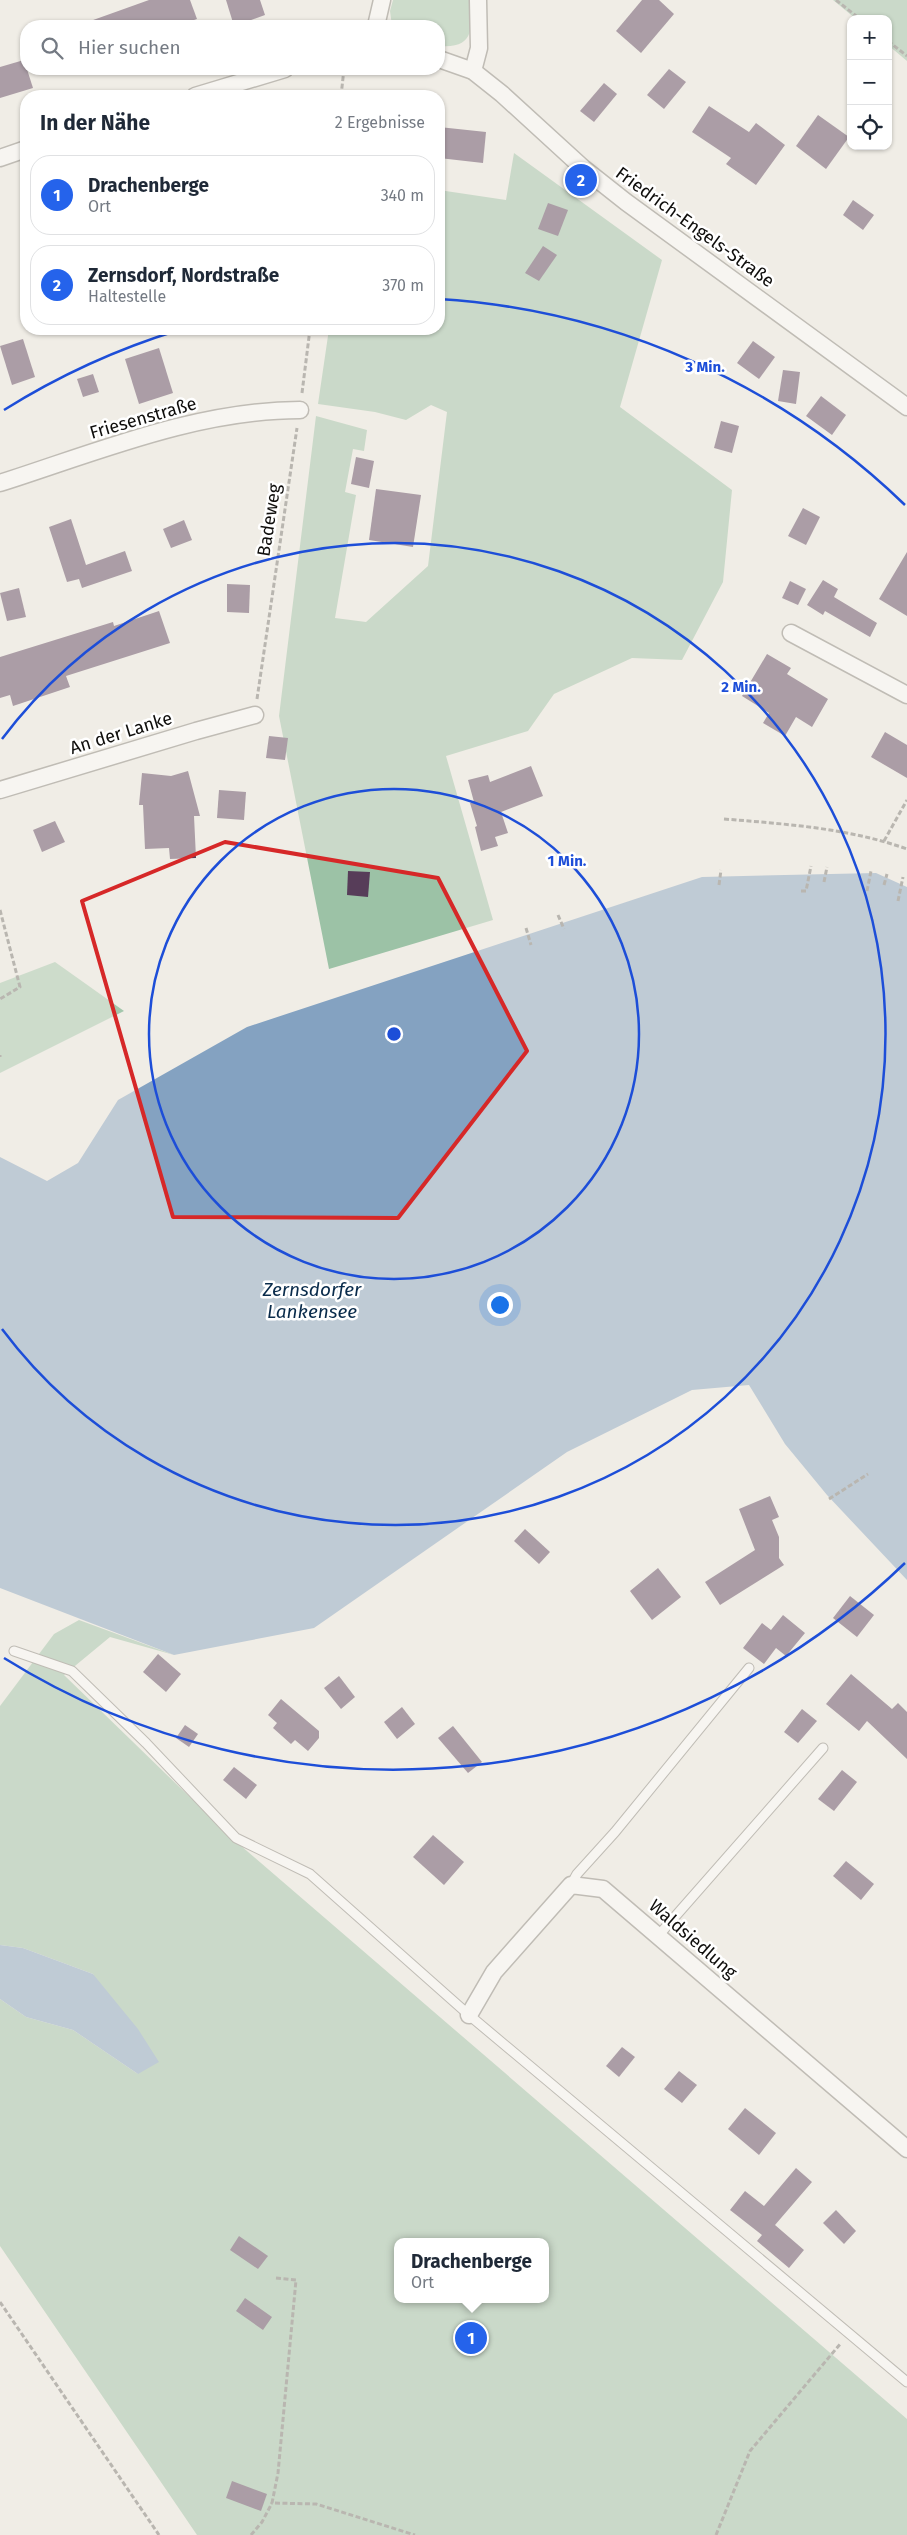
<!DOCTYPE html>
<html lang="de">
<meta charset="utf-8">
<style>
body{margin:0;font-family:"Fira Sans",sans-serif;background:#f6f6f7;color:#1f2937}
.controls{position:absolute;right:15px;top:15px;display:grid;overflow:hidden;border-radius:10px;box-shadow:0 1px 4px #0004}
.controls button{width:45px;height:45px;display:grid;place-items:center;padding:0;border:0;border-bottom:1px solid #e0e1e3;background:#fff;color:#1f2937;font:25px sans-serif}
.you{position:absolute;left:499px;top:1304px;width:18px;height:18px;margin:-12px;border:4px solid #fff;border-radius:50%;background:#1a73e8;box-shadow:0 0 0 8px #1a73e833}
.badge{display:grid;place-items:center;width:32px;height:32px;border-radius:50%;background:#2563eb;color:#fff;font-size:16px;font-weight:700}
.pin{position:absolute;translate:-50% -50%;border:2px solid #fff;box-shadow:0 1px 5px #0006}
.popup{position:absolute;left:394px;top:2238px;width:155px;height:65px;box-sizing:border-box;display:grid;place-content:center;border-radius:10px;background:#fff;filter:drop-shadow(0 1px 4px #0005);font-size:16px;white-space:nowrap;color:#747a83}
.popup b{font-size:19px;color:#1f2937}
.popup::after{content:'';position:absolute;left:50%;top:100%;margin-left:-10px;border:10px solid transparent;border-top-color:#fff}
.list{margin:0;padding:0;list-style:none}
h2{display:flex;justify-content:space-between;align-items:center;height:65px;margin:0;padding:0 20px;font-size:21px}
h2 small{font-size:16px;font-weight:400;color:#747a83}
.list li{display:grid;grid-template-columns:32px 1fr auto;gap:15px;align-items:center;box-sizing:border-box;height:80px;margin:0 10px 10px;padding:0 10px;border:1px solid #e0e1e3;border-radius:20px}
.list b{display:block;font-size:19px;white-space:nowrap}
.list p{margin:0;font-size:16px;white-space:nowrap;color:#747a83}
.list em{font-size:16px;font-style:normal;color:#747a83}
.icon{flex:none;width:28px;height:28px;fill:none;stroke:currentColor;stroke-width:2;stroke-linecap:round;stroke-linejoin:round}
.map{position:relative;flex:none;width:907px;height:2535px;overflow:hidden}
.search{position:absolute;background:#fff;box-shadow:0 1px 4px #0004;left:20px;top:20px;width:425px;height:55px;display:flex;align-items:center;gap:12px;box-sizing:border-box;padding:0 18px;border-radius:20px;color:#747a83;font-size:19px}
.panel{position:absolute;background:#fff;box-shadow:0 1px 4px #0004;left:20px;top:90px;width:425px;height:245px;border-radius:20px}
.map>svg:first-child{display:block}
.green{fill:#a3c7ac}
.forest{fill:#9cc2a6;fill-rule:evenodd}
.water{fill:#84a2c1}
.building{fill:#573d59}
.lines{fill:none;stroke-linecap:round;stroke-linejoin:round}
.lane-casing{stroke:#85827b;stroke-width:11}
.street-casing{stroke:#85827b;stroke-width:19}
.path{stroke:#767470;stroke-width:3;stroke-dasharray:5 2.5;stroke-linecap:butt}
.lane{stroke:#fff;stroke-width:9}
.street{stroke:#fff;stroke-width:16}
.marked{fill:none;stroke:#d62828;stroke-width:4;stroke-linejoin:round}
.ring{fill:none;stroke:#1d4ed8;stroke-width:2.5}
.labels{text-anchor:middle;stroke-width:5;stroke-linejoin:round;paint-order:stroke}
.street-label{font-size:18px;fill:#0f0e0c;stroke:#fff}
.water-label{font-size:19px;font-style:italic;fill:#092b4b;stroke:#fff}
.centre{fill:#1d4ed8;stroke:#fff;stroke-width:2.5}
.ring-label{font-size:15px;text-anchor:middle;font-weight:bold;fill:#1d4ed8;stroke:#fff;stroke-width:5;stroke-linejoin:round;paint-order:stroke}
</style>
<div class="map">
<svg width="907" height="2535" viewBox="0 0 907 2535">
<rect width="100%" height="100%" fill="#f0ede6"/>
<g class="green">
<path d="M393,0H471C472,28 475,49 439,46V26H392L390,11Z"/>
<path d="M55,962L124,1011L0,1073V983Z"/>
</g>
<g class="forest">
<path d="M833,0H907V61L888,45V19H856Z"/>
<path d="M514,153L662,260L620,407L732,490L723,582L682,660L632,658L554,694L528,731L446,756L493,920L329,969L279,716L316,416L367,430L364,451L353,449L345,492L356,495L335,618L366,622L428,566L447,412L431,405L406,420L375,412L318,404L329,329H439V190L506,200Z"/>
<path d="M79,1620L174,1655L110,1637L64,1675L233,1839L907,2419V2535H197L0,2246V1999L26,2017L73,2030L138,2074L93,1974L23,1948L0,1945V1706L54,1634ZM397,2242H545V2299H397Z"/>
</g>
<g class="water">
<path d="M876,873L907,887V1580L827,1495L785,1444L749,1385L692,1390L567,1452L314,1628L174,1655L0,1588V1157L47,1181L78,1163L118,1100L247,1027L702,877Z"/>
<path d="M0,1945L23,1948L93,1974L138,2029L159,2062L138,2074L73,2030L26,2017L0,1999Z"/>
</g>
<g class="building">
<path d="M149,0H190L197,19L176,26H82V24Z"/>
<path d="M226,0H260L265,15L234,26Z"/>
<path d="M642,0H659L674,14L641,53L616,31Z"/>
<path d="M24,60L33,88L0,98V67Z"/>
<path d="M669,69L686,82L664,109L647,95Z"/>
<path d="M604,83L617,94L594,122L580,111Z"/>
<path d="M709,106L749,132L756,123L785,145L756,185L726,164L731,158L692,132Z"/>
<path d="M818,115L849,137L826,169L796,146Z"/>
<path d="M439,127L486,132L483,163L439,158Z"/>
<path d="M853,200L874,215L863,230L843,215Z"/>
<path d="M548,203L568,210L558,236L538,229Z"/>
<path d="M543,246L557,255L539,281L525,273Z"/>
<path d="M23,339L35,377L12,385L0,346Z"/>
<path d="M753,341L775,357L759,379L737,363Z"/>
<path d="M159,348L173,393L139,404L125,359Z"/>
<path d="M783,370L800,372L796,404L778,401Z"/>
<path d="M93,374L99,392L83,397L77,379Z"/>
<path d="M821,396L846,415L832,435L806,416Z"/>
<path d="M721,421L739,426L732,453L714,448Z"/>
<path d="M356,457L374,461L369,488L351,484Z"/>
<path d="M376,489L421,495L413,547L369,540Z"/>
<path d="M803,508L820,517L806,545L788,536Z"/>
<path d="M71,519L86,565L125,551L132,571L82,588L79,579L67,582L49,527Z"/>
<path d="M184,520L192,540L171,548L163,529Z"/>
<path d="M907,552V616L879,599Z"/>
<path d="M823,580L838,589L834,597L877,623L870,637L825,611L823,615L807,605Z"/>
<path d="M790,581L806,589L798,605L782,598Z"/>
<path d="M227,584L250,585L249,613L227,612Z"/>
<path d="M19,588L26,617L7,621L0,593Z"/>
<path d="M159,611L170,643L66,676L70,687L13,706L10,695L0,698V657L113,622L114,626Z"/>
<path d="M767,654L791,668L787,674L828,699L812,727L796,717L785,736L763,723L769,713L742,696Z"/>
<path d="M885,732L907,745V778L871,757Z"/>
<path d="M269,736L288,738L285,760L266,758Z"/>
<path d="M531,766L543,796L501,812L508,833L495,837L498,846L481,851L475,827L477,826L470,803L474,802L468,780L488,775L490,782Z"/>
<path d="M188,771L200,816H194L196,858L170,859L169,848L145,849L143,805H139L142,773L171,776Z"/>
<path d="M219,790L246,792L244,820L217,818Z"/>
<path d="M55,821L65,842L42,852L33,830Z"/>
<path d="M348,871L370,872L368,897L347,895Z"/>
<path d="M770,1496L779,1517L772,1520L779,1537V1558L784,1565L720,1605L705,1582L755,1550L739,1509Z"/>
<path d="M525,1529L550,1552L539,1564L514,1541Z"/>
<path d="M658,1568L681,1597L652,1620L630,1591Z"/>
<path d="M850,1596L874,1615L857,1637L833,1618Z"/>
<path d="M783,1615L805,1633L786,1656L776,1648L764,1664L743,1648L762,1623L771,1630Z"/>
<path d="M158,1654L181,1674L166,1692L143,1672Z"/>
<path d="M851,1674L892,1709L898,1703L907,1712V1759L867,1721L859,1731L826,1704Z"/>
<path d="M339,1676L355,1697L341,1709L324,1688Z"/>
<path d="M281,1699L319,1731V1738L308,1751L295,1740L291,1744L273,1728L277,1723L268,1715Z"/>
<path d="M402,1707L415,1724L397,1739L384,1722Z"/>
<path d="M802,1709L817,1721L798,1743L784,1732Z"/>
<path d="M185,1725L198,1734L189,1747L176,1738Z"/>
<path d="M453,1726L482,1762L468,1773L438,1738Z"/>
<path d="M234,1767L257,1785L246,1799L223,1780Z"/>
<path d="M842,1770L857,1782L834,1811L818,1799Z"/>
<path d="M433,1835L464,1862L444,1885L413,1857Z"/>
<path d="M846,1861L874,1884L861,1900L833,1876Z"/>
<path d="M622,2047L635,2057L619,2077L606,2066Z"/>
<path d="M679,2071L697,2085L682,2103L664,2089Z"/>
<path d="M745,2108L776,2133L759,2155L728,2129Z"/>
<path d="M796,2168L812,2182L775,2225L804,2250L789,2268L757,2241L762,2235L730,2210L745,2191L764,2206Z"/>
<path d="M836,2210L856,2231L844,2244L823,2223Z"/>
<path d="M239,2236L268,2256L258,2269L230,2250Z"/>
<path d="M245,2298L272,2317L263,2330L236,2311Z"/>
<path d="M232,2481L267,2494L261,2511L226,2498Z"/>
</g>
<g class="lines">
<g class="lane-casing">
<g id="lane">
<path d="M14,1651L72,1671L146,1743L236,1838L310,1874L469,2015L907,2382"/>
<path d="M571,1885L577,1874L615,1832L749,1668"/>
<path d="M658,1936L823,1748"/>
</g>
</g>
<g class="street-casing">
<g id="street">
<path d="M376,26L382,0"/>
<path d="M439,59L473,71L502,94L583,168L626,202L907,407"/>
<path d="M473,71L479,48L478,0"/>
<path d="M195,96L285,69"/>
<path d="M0,158L26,149"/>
<path d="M0,483C97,452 197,410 300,410"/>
<path d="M791,633L907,695"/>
<path d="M0,790L196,731L255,715"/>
<path d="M469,2015L494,1972L571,1885L603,1889L907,2149"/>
</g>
</g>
<g class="path">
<path d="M836,0L860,19"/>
<path d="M888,41L907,56"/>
<path d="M341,96L344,69"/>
<path d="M302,393L310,329"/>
<path d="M257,699L297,428"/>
<path d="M724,819C786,824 848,828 907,849"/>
<path d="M884,841L907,800"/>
<path d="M824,882L827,867"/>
<path d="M719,885L721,870"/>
<path d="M884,885L887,874"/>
<path d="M801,891H806L811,866"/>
<path d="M867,891L871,871"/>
<path d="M898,901L903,877"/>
<path d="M0,910L20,987L0,999"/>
<path d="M558,915L564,929"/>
<path d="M526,928L531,945"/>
<path d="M0,1055V1057"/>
<path d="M829,1499L868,1474"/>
<path d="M276,2278L296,2280L278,2473L272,2503L316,2504L415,2535"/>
<path d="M0,2302L159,2535"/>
<path d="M251,2535L262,2522L272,2503"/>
<path d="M716,2535L750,2451L841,2343"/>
</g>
<use href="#lane" class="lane"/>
<use href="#street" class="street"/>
</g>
<path d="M0 0H907V2535H0ZM225,842L438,878L527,1051L398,1218L173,1217L82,901Z" fill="#f0ede6" fill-opacity=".55" fill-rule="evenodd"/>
<path class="marked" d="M225,842L438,878L527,1051L398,1218L173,1217L82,901Z"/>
<g class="ring">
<circle cx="394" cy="1034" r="245"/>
<path d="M2 739A491 491 0 1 1 2 1329"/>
<path d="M905 1563A736 736 0 0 1 4 1658M4 410A736 736 0 0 1 179 330M439 299A736 736 0 0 1 905 505"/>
</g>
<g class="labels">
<g class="street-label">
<text transform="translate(695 227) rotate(36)" y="6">Friedrich-Engels-Straße</text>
<text transform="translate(143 418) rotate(-16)" y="6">Friesenstraße</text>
<text transform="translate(269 520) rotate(-81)" y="6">Badeweg</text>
<text transform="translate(121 733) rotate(-17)" y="6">An der Lanke</text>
<text transform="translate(693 1939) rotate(41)" y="6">Waldsiedlung</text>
</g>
<g class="water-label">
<text x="312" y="1296">Zernsdorfer<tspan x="312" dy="22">Lankensee</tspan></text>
</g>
</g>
<circle cx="394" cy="1034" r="8" class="centre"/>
<g class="ring-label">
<text x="705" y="372">3 Min.</text>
<text x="741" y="692">2 Min.</text>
<text x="567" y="866">1 Min.</text>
</g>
</svg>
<div class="controls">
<button>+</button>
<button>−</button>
<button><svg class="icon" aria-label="locate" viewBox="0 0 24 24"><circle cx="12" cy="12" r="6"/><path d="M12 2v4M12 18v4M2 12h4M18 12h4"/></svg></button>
</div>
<div class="you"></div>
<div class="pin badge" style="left:471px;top:2338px">1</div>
<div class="popup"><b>Drachenberge</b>Ort</div>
<div class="pin badge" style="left:581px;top:180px">2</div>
<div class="search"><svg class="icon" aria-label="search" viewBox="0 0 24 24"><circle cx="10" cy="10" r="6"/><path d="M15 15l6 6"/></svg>Hier suchen</div>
<section class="panel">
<h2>In der Nähe<small>2 Ergebnisse</small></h2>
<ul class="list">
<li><span class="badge">1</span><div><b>Drachenberge</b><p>Ort</p></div><em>340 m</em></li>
<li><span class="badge">2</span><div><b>Zernsdorf, Nordstraße</b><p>Haltestelle</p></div><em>370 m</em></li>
</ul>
</section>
</div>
